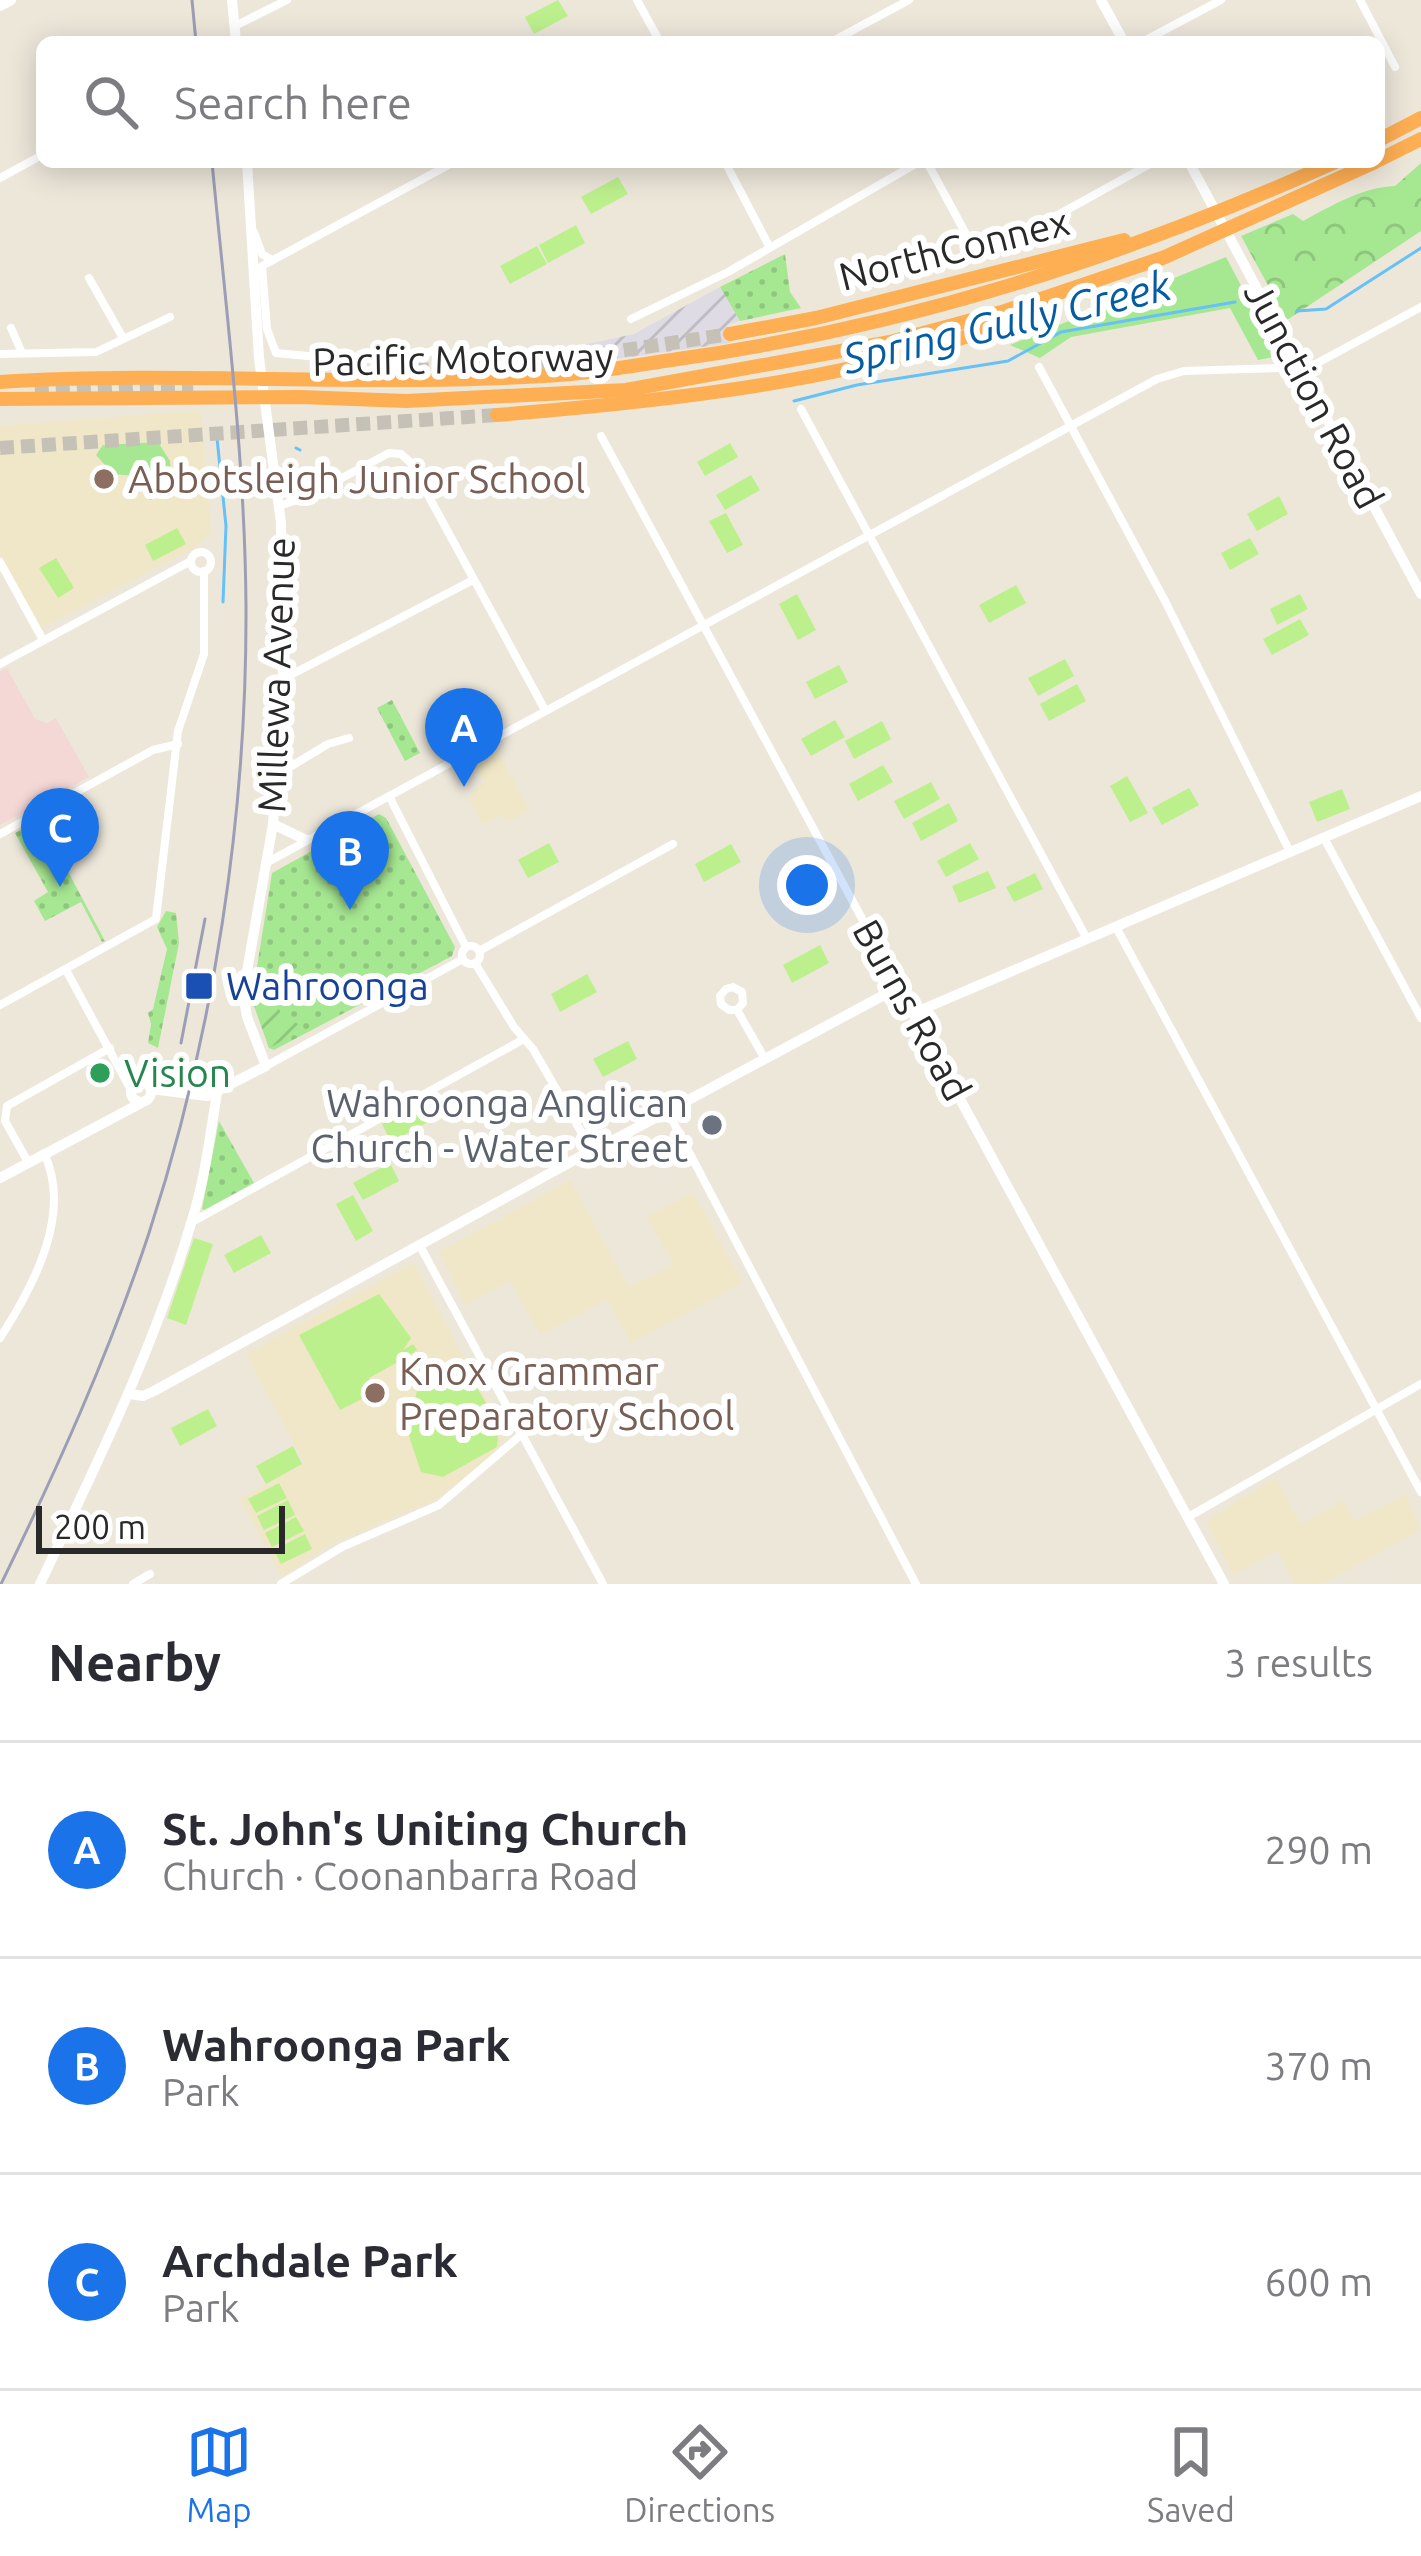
<!DOCTYPE html>
<meta charset="utf-8">
<style>
body{margin:0;font-family:Ubuntu,sans-serif;background:#f7f7f7;color:#2b2b33}
.scale{position:absolute;left:36px;bottom:30px;width:249px;box-sizing:border-box;padding-left:12px;border:6px solid #292929;border-top:0;font-size:33px;line-height:42px;white-space:nowrap;color:#292929;-webkit-text-stroke:9px #fff;paint-order:stroke}
.you{position:absolute;left:807px;top:885px;width:42px;height:42px;margin:-30px;border:9px solid #fff;border-radius:50%;background:#1a73e8;box-shadow:0 0 0 18px #1a73e833}
.badge{display:grid;place-items:center;width:78px;height:78px;border-radius:50%;background:#1a73e8;color:#fff;font-size:39px;font-weight:700}
.pin{position:absolute;translate:-50% -99px;filter:drop-shadow(0 3px 6px #0008)}
.pin::after{content:'';position:absolute;top:63px;width:42px;height:36px;background:inherit;clip-path:polygon(0 0,100% 0,50% 100%)}
.list{margin:0;padding:0;list-style:none}
h2{display:flex;justify-content:space-between;align-items:center;height:156px;margin:0;padding:0 48px;font-size:51px}
h2 small{font-size:39px;font-weight:400;color:#7c7c81}
.list li{display:grid;grid-template-columns:78px 1fr auto;gap:36px;align-items:center;box-sizing:border-box;height:216px;padding:0 48px;border-top:3px solid #e1e1e2}
.list b{display:block;font-size:45px;white-space:nowrap}
.list p{margin:0;font-size:39px;white-space:nowrap;color:#7c7c81}
.list em{font-size:39px;font-style:normal;color:#7c7c81}
.icon{flex:none;width:66px;height:66px;fill:none;stroke:currentColor;stroke-width:2;stroke-linecap:round;stroke-linejoin:round}
.map{position:relative;flex:none;width:1421px;height:1584px;overflow:hidden}
.search{position:absolute;background:#fff;box-shadow:0 6px 30px #0003;left:36px;right:36px;top:36px;height:132px;display:flex;align-items:center;gap:30px;box-sizing:border-box;padding:0 42px;border-radius:18px;color:#7c7c81;font-size:45px}
.sheet{height:804px;background:#fff}
nav{display:flex;justify-content:space-around;align-items:center;box-sizing:border-box;height:168px;border-top:3px solid #e1e1e2;background:#fff;font-size:33px;color:#7c7c81}
nav a{display:grid;justify-items:center;gap:6px}
nav .on{color:#1a73e8}
.map>svg:first-child{display:block}
.industrial{fill:url(#industrial-furrows)}
.education{fill:#f0e7c8}
.medical{fill:#f4d8d6}
.grass{fill:#a6e792}
.forest{fill:url(#forest-crowns)}
.park{fill:url(#park-dots)}
.garden{fill:url(#garden-furrows)}
.pitch{fill:#bcf08d}
.lines{fill:none;stroke-linecap:round;stroke-linejoin:round}
.stream{stroke:#65c1f7;stroke-width:3}
.highway-tunnel{stroke:#c6c1b7;stroke-width:14;stroke-dasharray:14 7;stroke-linecap:butt}
.street{stroke:#fff;stroke-width:8}
.secondary{stroke:#fff;stroke-width:10}
.highway{stroke:#ffaf53;stroke-width:14}
.rail{stroke:#9c9eb5;stroke-width:3}
.education-dot{fill:#8d6e63;stroke:#fff;stroke-width:4.5}
.transit-dot{fill:#1a4fb4;stroke:#fff;stroke-width:4.5}
.leisure-dot{fill:#2e9e5b;stroke:#fff;stroke-width:4.5}
.worship-dot{fill:#6b7280;stroke:#fff;stroke-width:4.5}
.labels{text-anchor:middle;stroke-width:12;stroke-linejoin:round;paint-order:stroke}
.street-label{font-size:39px;fill:#292929;stroke:#fff}
.education-label{font-size:39px;fill:#785e54;stroke:#fff;text-anchor:start}
.transit-label{font-size:39px;fill:#164399;stroke:#fff;text-anchor:start}
.leisure-label{font-size:39px;fill:#27864d;stroke:#fff;text-anchor:start}
.worship-label{font-size:39px;fill:#5b616d;stroke:#fff;text-anchor:end}
.water-label{font-size:42px;font-style:italic;fill:#045ca3;stroke:#fff}
</style>
<div class="map">
<svg width="1421" height="1584" viewBox="0 0 1421 1584">
<defs>
<pattern id="industrial-furrows" width="10" height="10" patternUnits="userSpaceOnUse" patternTransform="scale(3)"><rect width="10" height="10" fill="#dfdbe4"/><path d="M-1 1l2-2M0 10L10 0M9 11l2-2" fill="none" stroke="#bfbcc4"/></pattern>
<pattern id="forest-crowns" width="20" height="18" patternUnits="userSpaceOnUse" patternTransform="scale(3)"><rect width="20" height="18" fill="#a6e792"/><path d="M2 6a3 3 0 1 1 6 0M12 15a3 3 0 1 1 6 0" fill="none" stroke="#8fc67e"/></pattern>
<pattern id="park-dots" width="8" height="8" patternUnits="userSpaceOnUse" patternTransform="scale(3)"><rect width="8" height="8" fill="#a6e792"/><path d="M2 2h.1M6 6h.1" fill="none" stroke="#8fc67e" stroke-width="1.8" stroke-linecap="round"/></pattern>
<pattern id="garden-furrows" width="10" height="10" patternUnits="userSpaceOnUse" patternTransform="scale(3)"><rect width="10" height="10" fill="#a6e792"/><path d="M-1 1l2-2M0 10L10 0M9 11l2-2" fill="none" stroke="#8fc67e"/></pattern>
</defs>
<rect width="100%" height="100%" fill="#ede7da"/>
<path class="industrial" d="M720,287L740,321L727,325L730,343L622,358L520,363V352L569,348L634,334Z"/>
<g class="education">
<path d="M177,412H200L202,416L211,532L194,548L41,628L0,556V426Z"/>
<path d="M497,750L530,810L507,822L501,815L483,825L471,803V793L484,782L473,763Z"/>
<path d="M570,1180L629,1287L673,1264L647,1217L693,1192L743,1283L631,1343L607,1300L540,1335L510,1281L465,1305L439,1252Z"/>
<path d="M411,1264L415,1265L506,1437L492,1456L435,1500L335,1542L282,1577L240,1499L304,1463L246,1354Z"/>
<path d="M1276,1478L1301,1524L1343,1501L1355,1521L1405,1494L1421,1530L1322,1584H1295L1277,1551L1233,1575L1208,1526L1210,1518Z"/>
</g>
<path class="medical" d="M7,668L35,719L47,723L56,718L89,777L0,825V671Z"/>
<g class="grass">
<path d="M1226,257L1275,350L1273,357L1258,360L1230,308L1071,337L1040,358L1010,345Z"/>
<path d="M158,442L170,461L172,488L150,500L137,476L113,474L96,455L103,445Z"/>
</g>
<path class="forest" d="M1421,163V231L1287,320L1241,236L1293,214L1303,221C1331,206 1363,187 1395,186Z"/>
<g class="park">
<path d="M785,254L790,292L801,308L740,321L720,287Z"/>
<path d="M392,700L420,753L405,761L377,708Z"/>
<path d="M379,814L386,818L455,947L452,956L274,1050L269,1048L252,998L272,873Z"/>
<path d="M40,819L105,941L102,942L81,902L45,921L34,901L48,892L15,833Z"/>
<path d="M166,911L176,913L179,943L158,1048L148,1043L151,1024L148,1013L153,1009L167,949L157,927Z"/>
<path d="M219,1121L254,1183L204,1210L202,1209Z"/>
</g>
<path class="garden" d="M265,989L277,1002L281,1015L300,1025L305,1034L299,1032L269,1048L253,1003Z"/>
<g class="pitch">
<path d="M558,0L568,16L534,34L525,17Z"/>
<path d="M618,177L628,194L591,214L581,197Z"/>
<path d="M576,225L585,243L548,263L539,245Z"/>
<path d="M537,246L547,264L510,284L500,266Z"/>
<path d="M730,443L738,457L705,476L697,462Z"/>
<path d="M751,475L760,490L725,510L716,495Z"/>
<path d="M1279,496L1288,514L1257,531L1247,514Z"/>
<path d="M726,513L743,545L727,553L709,521Z"/>
<path d="M177,528L186,544L153,561L145,545Z"/>
<path d="M1250,538L1259,554L1230,570L1221,553Z"/>
<path d="M56,558L74,588L58,598L39,568Z"/>
<path d="M1016,585L1026,603L989,623L979,605Z"/>
<path d="M797,594L816,630L798,640L779,604Z"/>
<path d="M1300,594L1308,609L1277,625L1270,609Z"/>
<path d="M1300,619L1309,635L1272,655L1263,639Z"/>
<path d="M1065,659L1074,676L1038,696L1028,678Z"/>
<path d="M839,665L848,682L815,699L806,682Z"/>
<path d="M1077,684L1086,701L1049,721L1040,704Z"/>
<path d="M835,720L845,737L811,756L801,739Z"/>
<path d="M882,721L891,739L854,759L845,741Z"/>
<path d="M883,765L893,782L858,801L849,784Z"/>
<path d="M1127,776L1148,813L1130,822L1110,786Z"/>
<path d="M931,782L940,799L904,819L894,801Z"/>
<path d="M1189,788L1199,805L1162,825L1152,808Z"/>
<path d="M1342,789L1350,809L1317,822L1309,802Z"/>
<path d="M949,803L958,821L921,841L912,823Z"/>
<path d="M549,843L559,862L528,878L518,860Z"/>
<path d="M970,843L979,859L946,877L937,861Z"/>
<path d="M731,844L741,862L704,882L695,864Z"/>
<path d="M988,871L996,888L959,903L952,886Z"/>
<path d="M1035,873L1043,889L1014,902L1006,887Z"/>
<path d="M820,945L829,963L792,983L783,965Z"/>
<path d="M587,974L597,992L560,1012L551,994Z"/>
<path d="M628,1041L637,1059L603,1077L593,1059Z"/>
<path d="M419,1104L428,1122L391,1142L382,1124Z"/>
<path d="M390,1163L399,1181L363,1200L353,1183Z"/>
<path d="M353,1195L373,1231L356,1241L336,1204Z"/>
<path d="M261,1235L271,1253L234,1273L224,1255Z"/>
<path d="M194,1238L213,1244L186,1325L167,1318Z"/>
<path d="M379,1294L411,1338L403,1350L413,1344L417,1350L401,1362L398,1357L396,1363L369,1378L376,1392L340,1410L299,1335Z"/>
<path d="M465,1367L499,1425L497,1447L443,1477L421,1472L407,1430L419,1383L447,1369Z"/>
<path d="M208,1409L217,1426L180,1446L171,1428Z"/>
<path d="M293,1446L302,1464L266,1484L256,1466Z"/>
<path d="M279,1483L287,1498L256,1513L248,1499Z"/>
<path d="M288,1500L295,1515L264,1530L257,1516Z"/>
<path d="M296,1517L304,1531L272,1547L265,1533Z"/>
<path d="M305,1534L312,1549L281,1564L274,1550Z"/>
</g>
<g class="lines">
<g class="stream">
<path d="M1297,311L1326,309L1421,248"/>
<path d="M794,401L857,385L1008,361L1061,332L1235,302"/>
<path d="M217,438L226,526L223,602"/>
<path d="M296,448L300,450"/>
</g>
<g class="highway-tunnel">
<path d="M352,374L540,363L730,334"/>
<path d="M35,393L193,384"/>
<path d="M0,448L497,415"/>
</g>
<g class="street">
<path d="M637,0L660,42"/>
<path d="M1360,0L1395,67"/>
<path d="M235,26L287,0"/>
<path d="M831,42L909,0"/>
<path d="M1142,42L1221,0"/>
<path d="M725,162L769,246"/>
<path d="M927,162L973,247L981,253L991,252L1150,164"/>
<path d="M0,178L42,155"/>
<path d="M254,232L262,254L272,260"/>
<path d="M89,278L123,338"/>
<path d="M631,319L728,272L919,162"/>
<path d="M11,328L22,353"/>
<path d="M436,349L425,354L329,358L276,353L267,329L262,266L454,162"/>
<path d="M0,354L96,352L170,317"/>
<path d="M1039,367L1165,601L1290,852"/>
<path d="M801,409L1087,939"/>
<path d="M601,436L899,987"/>
<path d="M279,506L306,497L389,453L401,454L410,462L545,710"/>
<circle cx="201" cy="562" r="10"/>
<path d="M0,562L43,640"/>
<path d="M0,664L191,561"/>
<path d="M283,679L473,580"/>
<path d="M278,768L285,770L328,744L349,738"/>
<path d="M389,796L466,947"/>
<path d="M0,834L153,750L178,744"/>
<path d="M1324,838L1421,1018"/>
<path d="M266,863L1157,379L1184,371L1310,367L1421,307"/>
<path d="M1116,927L1421,1492"/>
<circle cx="471" cy="955" r="9"/>
<path d="M479,951L673,844"/>
<path d="M475,963L514,1027L533,1049L587,1142"/>
<path d="M66,970L131,1090"/>
<path d="M0,1005L156,919L178,731L204,654V571"/>
<path d="M737,1010L743,1003L742,992L733,987L726,989L720,996L721,1004L729,1010H737L765,1059"/>
<path d="M121,1065L146,1083"/>
<path d="M266,1066L463,959"/>
<path d="M668,1112L916,1584"/>
<path d="M28,1162L5,1121L7,1106L110,1048"/>
<path d="M192,1222L524,1039"/>
<path d="M420,1246L603,1584"/>
<path d="M0,1338C33,1287 73,1214 44,1153"/>
<path d="M1188,1517L1421,1384"/>
<path d="M133,1584L150,1574"/>
<path d="M281,1584L342,1547L439,1505L522,1434"/>
</g>
<g class="secondary">
<path d="M232,0L236,42"/>
<path d="M1101,0L1124,42"/>
<path d="M0,6L11,0"/>
<path d="M1189,162L1421,594"/>
<path d="M273,824L306,840"/>
<path d="M914,1013L1421,796"/>
<circle cx="141" cy="1092" r="10"/>
<path d="M151,1089L207,1096L266,1066L247,1017L243,994L273,824L283,679L281,523L259,358L247,162"/>
<path d="M599,1148L899,987L1224,1584"/>
<path d="M0,1178L141,1103"/>
<path d="M130,1394L143,1396L154,1391L585,1154L594,1156L598,1145L587,1142L585,1154"/>
<path d="M40,1584C96,1465 155,1347 192,1220C205,1179 210,1135 217,1093"/>
</g>
<g class="highway">
<path d="M1379,140L1421,118"/>
<path d="M1379,160L1421,139"/>
<path d="M730,334L816,318L1124,240"/>
<path d="M0,382C190,370 381,389 571,374C606,371 643,364 678,359C911,326 1121,258 1335,162"/>
<path d="M0,399L300,397L406,401L626,390L890,342L1005,311L1165,257L1375,162"/>
<path d="M497,415C668,401 888,379 1043,306"/>
</g>
<g class="rail">
<path d="M192,0L196,42"/>
<path d="M181,1043L205,919"/>
<path d="M1,1584C57,1469 109,1354 149,1233C214,1034 247,815 246,606C245,458 226,310 212,162"/>
</g>
</g>
<g class="education-dot">
<circle cx="104" cy="479" r="12"/>
<circle cx="375" cy="1393" r="12"/>
</g>
<rect class="transit-dot" x="184" y="971" width="30" height="30" rx="6"/>
<circle class="leisure-dot" cx="100" cy="1073" r="12"/>
<circle class="worship-dot" cx="712" cy="1125" r="12"/>
<g class="labels">
<g class="street-label">
<text transform="translate(954 249) rotate(-14)" y="14">NorthConnex</text>
<text transform="translate(463 359) rotate(-1)" y="14">Pacific Motorway</text>
<text transform="translate(1314 395) rotate(62)" y="14">Junction Road</text>
<text transform="translate(276 675) rotate(-88)" y="14">Millewa Avenue</text>
<text transform="translate(912 1010) rotate(61)" y="14">Burns Road</text>
</g>
<g class="education-label">
<text x="128" y="493">Abbotsleigh Junior School</text>
<text x="399" y="1385">Knox Grammar<tspan x="399" dy="45">Preparatory School</tspan></text>
</g>
<g class="transit-label">
<text x="226" y="1000">Wahroonga</text>
</g>
<g class="leisure-label">
<text x="124" y="1087">Vision</text>
</g>
<g class="worship-label">
<text x="688" y="1117">Wahroonga Anglican<tspan x="688" dy="45">Church - Water Street</tspan></text>
</g>
<g class="water-label">
<text transform="translate(1007 322) rotate(-13)" y="15">Spring Gully Creek</text>
</g>
</g>
</svg>
<div class="scale">200 m</div>
<div class="you"></div>
<div class="pin badge" style="left:464px;top:787px">A</div>
<div class="pin badge" style="left:350px;top:910px">B</div>
<div class="pin badge" style="left:60px;top:887px">C</div>
<div class="search"><svg class="icon" aria-label="search" viewBox="0 0 24 24"><circle cx="10" cy="10" r="6"/><path d="M15 15l6 6"/></svg>Search here</div>
</div>
<section class="sheet">
<h2>Nearby<small>3 results</small></h2>
<ul class="list">
<li><span class="badge">A</span><div><b>St. John's Uniting Church</b><p>Church · Coonanbarra Road</p></div><em>290 m</em></li>
<li><span class="badge">B</span><div><b>Wahroonga Park</b><p>Park</p></div><em>370 m</em></li>
<li><span class="badge">C</span><div><b>Archdale Park</b><p>Park</p></div><em>600 m</em></li>
</ul>
</section>
<nav>
<a class="on"><svg class="icon" aria-label="map" viewBox="0 0 24 24"><path d="M3 6l6-2 6 2 6-2v14l-6 2-6-2-6 2zM9 4v14M15 6v14"/></svg>Map</a>
<a><svg class="icon" aria-label="directions" viewBox="0 0 24 24"><path d="M12 3l9 9-9 9-9-9zM9 14v-3h6M13 9l2 2-2 2"/></svg>Directions</a>
<a><svg class="icon" aria-label="saved" viewBox="0 0 24 24"><path d="M7 4h10v16l-5-4-5 4z"/></svg>Saved</a>
</nav>
